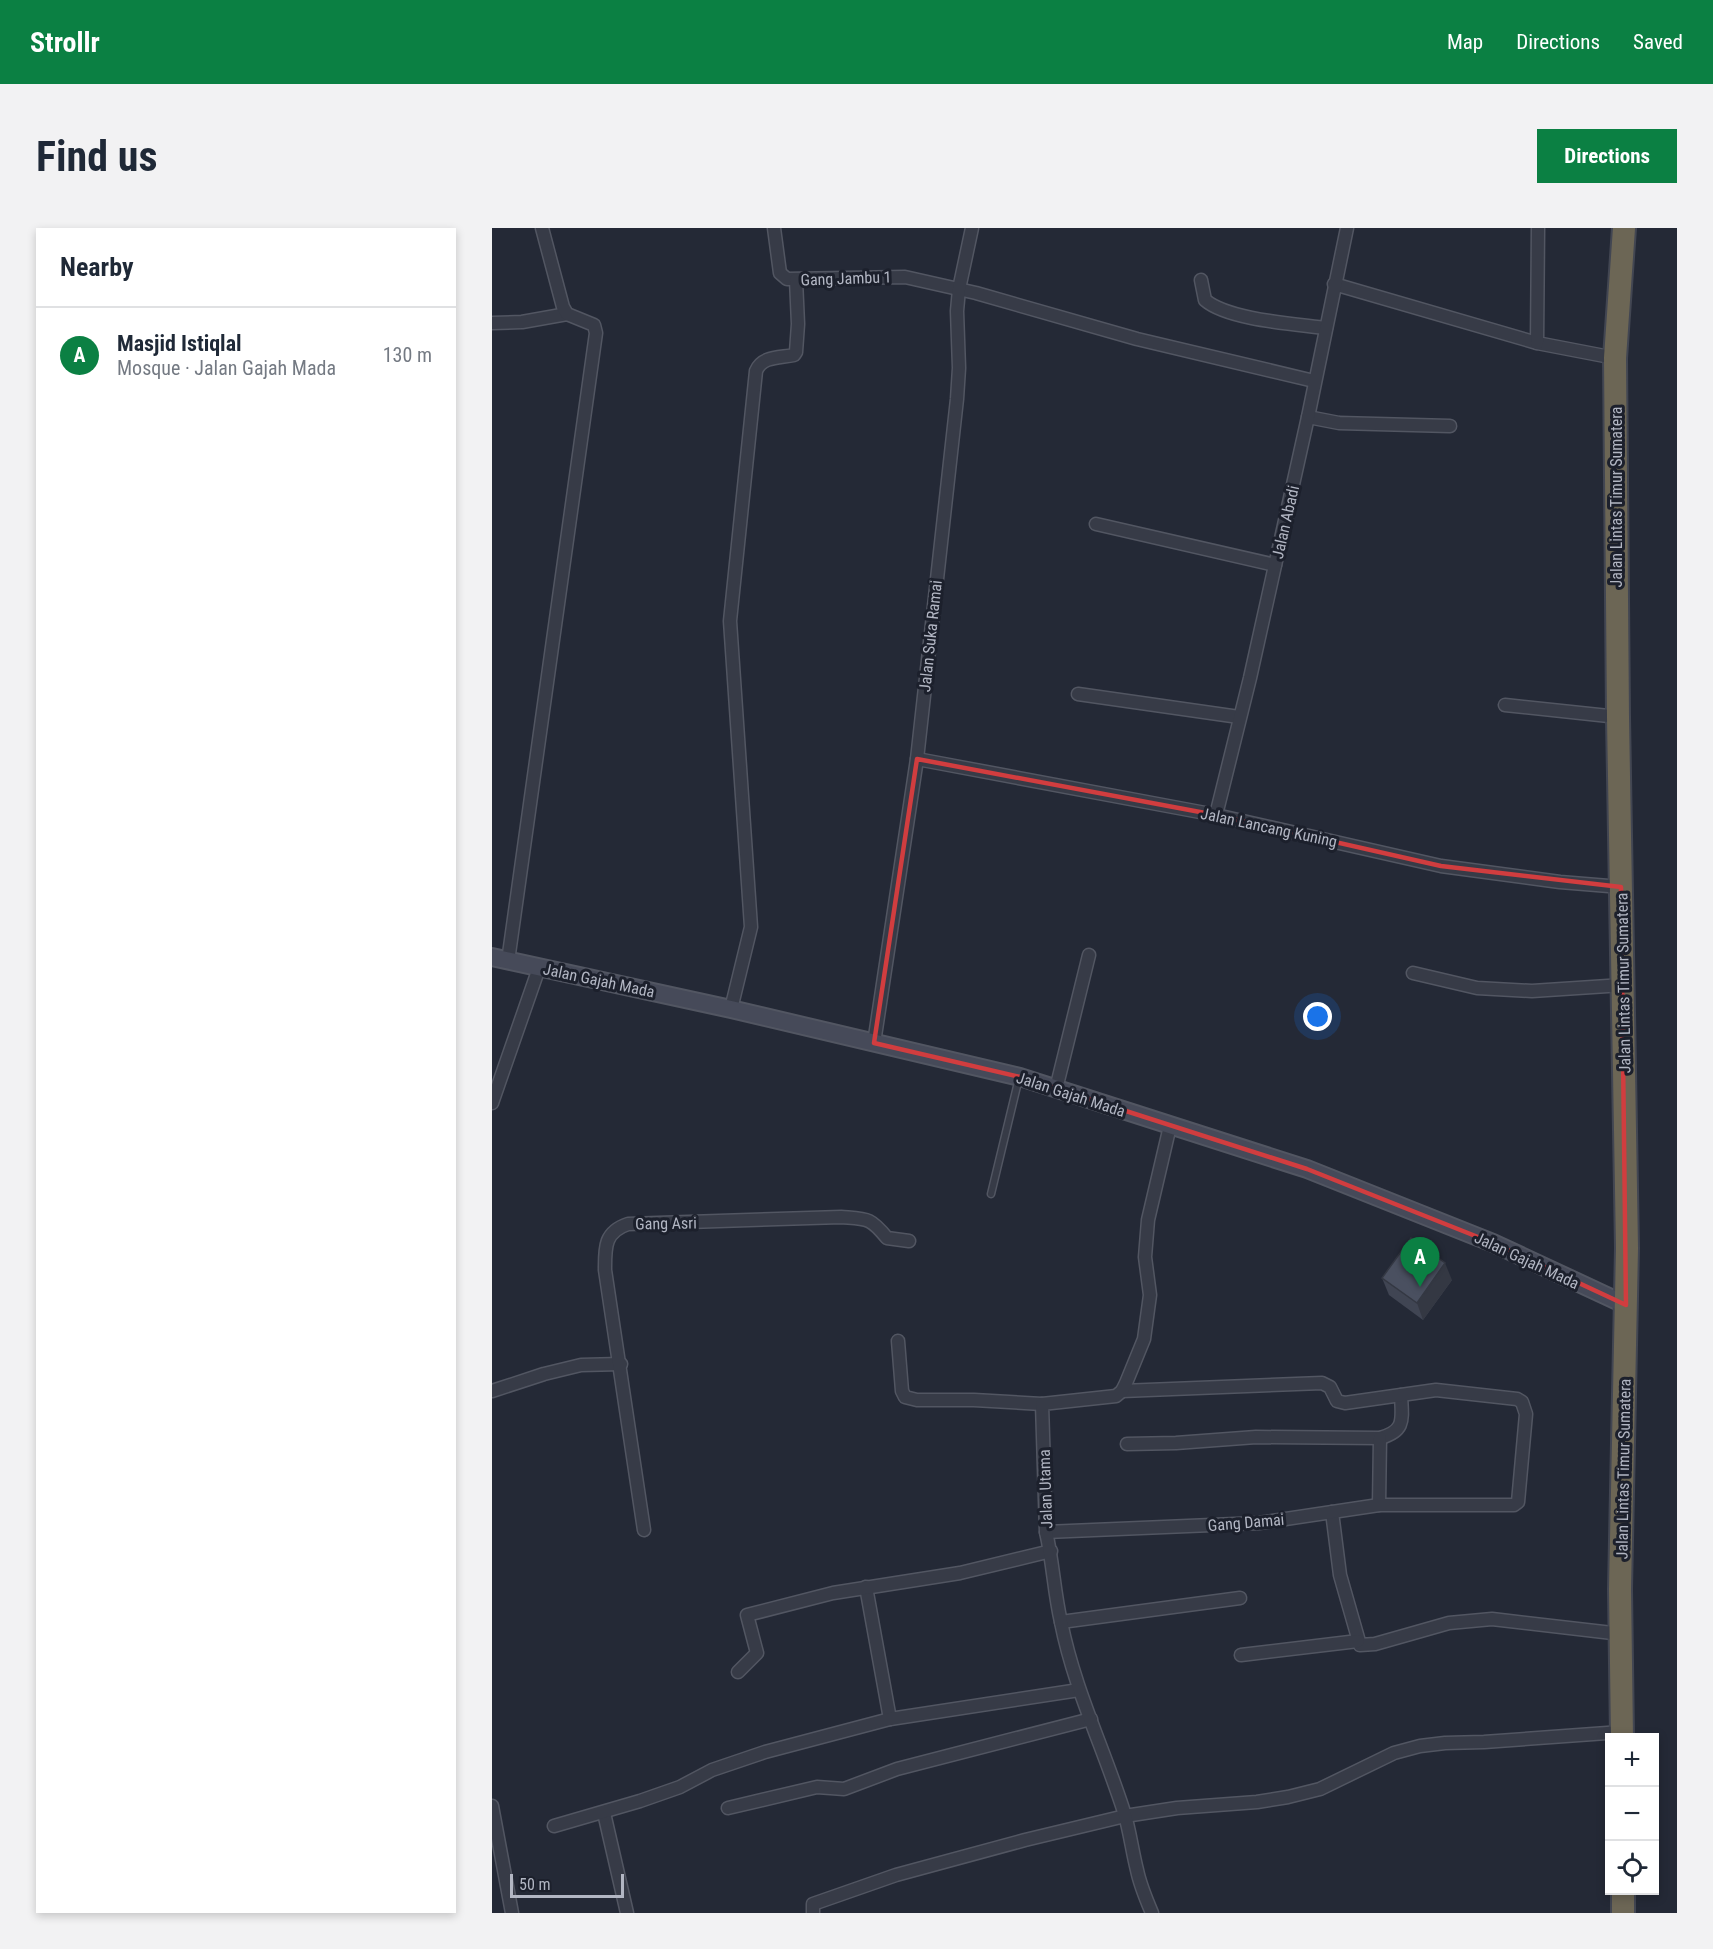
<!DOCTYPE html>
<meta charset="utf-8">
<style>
body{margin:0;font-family:"Roboto Condensed",sans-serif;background:#f2f2f3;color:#1f2937}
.controls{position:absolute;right:18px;bottom:18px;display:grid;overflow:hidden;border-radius:0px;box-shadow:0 3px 9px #0003}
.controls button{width:54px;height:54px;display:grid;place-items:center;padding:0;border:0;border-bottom:2px solid #e0e1e3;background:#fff;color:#1f2937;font:30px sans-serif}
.scale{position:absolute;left:18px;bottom:15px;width:114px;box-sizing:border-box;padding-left:6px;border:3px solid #b2b6c3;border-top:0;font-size:16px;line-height:21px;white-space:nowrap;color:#b2b6c3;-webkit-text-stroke:4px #1c202c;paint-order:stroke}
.you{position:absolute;left:826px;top:789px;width:21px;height:21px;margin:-15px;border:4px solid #fff;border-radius:50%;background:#1a73e8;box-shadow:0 0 0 9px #1a73e833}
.badge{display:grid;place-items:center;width:39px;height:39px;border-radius:50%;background:#0b8043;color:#fff;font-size:20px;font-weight:700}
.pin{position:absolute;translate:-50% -50px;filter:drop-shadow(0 2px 3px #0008)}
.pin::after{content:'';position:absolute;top:32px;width:21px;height:18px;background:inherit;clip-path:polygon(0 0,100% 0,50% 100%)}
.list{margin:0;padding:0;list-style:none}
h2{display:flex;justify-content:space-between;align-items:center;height:78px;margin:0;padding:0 24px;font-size:26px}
h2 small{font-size:20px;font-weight:400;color:#747a83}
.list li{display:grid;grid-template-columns:39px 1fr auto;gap:18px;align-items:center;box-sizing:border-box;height:96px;padding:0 24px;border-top:2px solid #e0e1e3}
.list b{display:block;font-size:22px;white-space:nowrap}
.list p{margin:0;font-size:20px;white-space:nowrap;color:#747a83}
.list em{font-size:20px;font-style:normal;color:#747a83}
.icon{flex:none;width:33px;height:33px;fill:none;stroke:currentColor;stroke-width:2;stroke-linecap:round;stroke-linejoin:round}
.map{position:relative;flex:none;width:1185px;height:1685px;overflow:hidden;border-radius:0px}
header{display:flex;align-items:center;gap:36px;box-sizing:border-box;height:84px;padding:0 30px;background:#0b8043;color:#fff}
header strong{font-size:28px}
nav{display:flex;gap:33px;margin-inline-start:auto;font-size:21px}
.intro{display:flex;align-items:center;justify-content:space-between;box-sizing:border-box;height:144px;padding:0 36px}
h1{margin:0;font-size:42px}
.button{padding:15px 27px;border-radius:0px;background:#0b8043;color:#fff;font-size:21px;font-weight:700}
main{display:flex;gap:36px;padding:0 36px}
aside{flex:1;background:#fff;border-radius:0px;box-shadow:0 3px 9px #0003}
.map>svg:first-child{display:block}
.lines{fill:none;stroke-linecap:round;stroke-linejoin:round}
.lane-casing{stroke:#525662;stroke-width:9}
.street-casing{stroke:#525662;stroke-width:15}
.secondary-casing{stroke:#525662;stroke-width:20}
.highway-casing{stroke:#424652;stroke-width:26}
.lane{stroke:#373b47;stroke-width:6}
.street{stroke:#373b47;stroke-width:12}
.secondary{stroke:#464a59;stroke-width:16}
.highway{stroke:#6c6655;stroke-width:22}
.wall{fill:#404553}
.shaded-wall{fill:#343843}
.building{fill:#4a5060;stroke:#343843;stroke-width:1.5}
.marked{fill:none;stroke:#d13d3f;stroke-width:4.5;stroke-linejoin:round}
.labels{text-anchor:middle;stroke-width:6;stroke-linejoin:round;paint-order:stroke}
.street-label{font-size:16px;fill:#b2b6c3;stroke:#1c202c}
</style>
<header>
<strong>Strollr</strong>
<nav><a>Map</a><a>Directions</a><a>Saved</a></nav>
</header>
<div class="intro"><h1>Find us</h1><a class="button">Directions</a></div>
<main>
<aside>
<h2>Nearby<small></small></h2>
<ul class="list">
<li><span class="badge">A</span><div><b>Masjid Istiqlal</b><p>Mosque · Jalan Gajah Mada</p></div><em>130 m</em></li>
</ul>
</aside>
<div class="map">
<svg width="1185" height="1685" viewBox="0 0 1185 1685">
<rect width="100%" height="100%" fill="#242936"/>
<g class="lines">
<g class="lane-casing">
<path id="lane" d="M499,966L527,850"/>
</g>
<g class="street-casing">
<g id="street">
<path d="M282,0L288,45L295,51L413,49L484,65L645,111L822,153"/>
<path d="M709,52L713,72C736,92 804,96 834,100"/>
<path d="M842,56L1045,115L1123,130"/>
<path d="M0,95L30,94L75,86"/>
<path d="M1045,115L1046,0"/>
<path d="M816,189L847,195L958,198"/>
<path d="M604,296L783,337"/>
<path d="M586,466L747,489"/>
<path d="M1013,477L1126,489"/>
<path d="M425,531L724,587L949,638L1068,654L1129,659"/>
<path d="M724,587L758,450L816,189L855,0"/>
<path d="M16,733L104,105L102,97L75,86L71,79L50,0"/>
<path d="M921,745L985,760L1040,763L1131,757"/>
<path d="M239,781L259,699L238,393L264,143C270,128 287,130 302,127L304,124L306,96L304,52"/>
<path d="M382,815L425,531L465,171L467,140L465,83L467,61L480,0"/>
<path d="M564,861L597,727"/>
<path d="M0,875L47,740"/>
<path d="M406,1113L410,1163L413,1169L425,1172H482L550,1176"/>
<path d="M0,1163L52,1146L89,1137L129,1136"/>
<path d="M635,1216L684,1215L764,1209L888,1210C914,1203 910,1191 909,1167"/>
<path d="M887,1277L888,1210"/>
<path d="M840,1284L848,1347L868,1417L883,1416L957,1395L1000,1391L1129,1406"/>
<path d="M152,1302L113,1042C113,1020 112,1004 136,996L349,989C375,991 378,989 395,1010L417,1013"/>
<path d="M554,1304L767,1295L887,1277H1022L1026,1274L1034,1186L1030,1174L1025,1171L944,1162L853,1175L845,1173L838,1159L830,1155L630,1163"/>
<path d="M374,1359L398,1491"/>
<path d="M569,1394L748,1370"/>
<path d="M749,1427L866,1413"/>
<path d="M246,1444L265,1425L255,1387L341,1365L468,1345L559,1323"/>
<path d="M0,1578L20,1685"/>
<path d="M236,1580L325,1559L352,1561L405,1541L599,1491"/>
<path d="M112,1585L135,1685"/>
<path d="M62,1598L148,1573L188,1559L220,1542L273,1524L398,1491L587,1462"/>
<path d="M321,1685V1676L404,1647L533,1612L633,1588L685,1580L765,1574L796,1569L828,1561L902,1525L928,1518L953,1515L992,1514L1129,1504"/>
<path d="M660,1685C654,1671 648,1657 645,1642C640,1623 638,1603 632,1584C612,1521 582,1460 569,1394C562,1364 561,1334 554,1304L550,1176L624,1168L630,1163L634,1155L652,1111L658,1067L653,1029L656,992L678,898"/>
</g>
</g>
<g class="secondary-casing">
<path id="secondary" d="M0,729L239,781L528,849L815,941L1001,1015L1134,1077"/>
</g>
<g class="highway-casing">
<g id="highway">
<path d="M1130,1510L1128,1361L1135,1020L1126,489L1123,130L1132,0"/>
<path d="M1131,1662V1685"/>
</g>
</g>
<use href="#lane" class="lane"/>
<use href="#street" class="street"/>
<use href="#secondary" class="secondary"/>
<use href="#highway" class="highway"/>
</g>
<path class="wall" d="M890,1050L960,1052L931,1092L897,1067Z"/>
<path class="shaded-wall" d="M953,1035L960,1052L931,1092L925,1075Z"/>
<path class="building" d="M919,1010L953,1035L925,1075L890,1050Z"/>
<path class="marked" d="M425,531L724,587L949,638L1129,659L1134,1077L1001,1015L815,941L528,849L382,815Z"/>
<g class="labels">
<g class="street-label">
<text transform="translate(354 50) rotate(-2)" y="6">Gang Jambu 1</text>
<text transform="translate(1124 269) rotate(-90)" y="6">Jalan Lintas Timur Sumatera</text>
<text transform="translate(793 294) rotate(-77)" y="6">Jalan Abadi</text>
<text transform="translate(438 408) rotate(-84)" y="6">Jalan Suka Ramai</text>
<text transform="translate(777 599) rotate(12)" y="6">Jalan Lancang Kuning</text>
<text transform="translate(107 752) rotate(12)" y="6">Jalan Gajah Mada</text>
<text transform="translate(1131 755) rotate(-91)" y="6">Jalan Lintas Timur Sumatera</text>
<text transform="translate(579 866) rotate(18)" y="6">Jalan Gajah Mada</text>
<text transform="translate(174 995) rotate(-1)" y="6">Gang Asri</text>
<text transform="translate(1035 1032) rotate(25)" y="6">Jalan Gajah Mada</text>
<text transform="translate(1131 1241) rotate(-89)" y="6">Jalan Lintas Timur Sumatera</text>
<text transform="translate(553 1261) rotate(-92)" y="6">Jalan Utama</text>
<text transform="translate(754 1294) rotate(-5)" y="6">Gang Damai</text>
</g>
</g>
</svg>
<div class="controls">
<button>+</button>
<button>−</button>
<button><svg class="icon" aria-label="locate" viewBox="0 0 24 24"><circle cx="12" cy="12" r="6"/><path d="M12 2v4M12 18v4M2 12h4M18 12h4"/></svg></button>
</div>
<div class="scale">50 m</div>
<div class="you"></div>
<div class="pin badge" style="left:928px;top:1059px">A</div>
</div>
</main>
